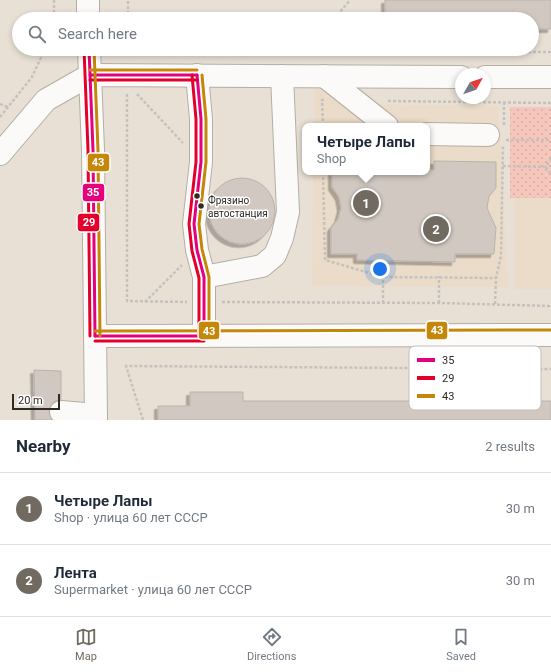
<!DOCTYPE html>
<meta charset="utf-8">
<style>
body{margin:0;font-family:Roboto,sans-serif;background:#f2f2f3;color:#1f2937}
.compass{position:absolute;left:455px;top:68px;width:36px;height:36px;border-radius:50%;background:#fff;box-shadow:0 2px 6px #0003;rotate:50deg}
.scale{position:absolute;left:12px;bottom:10px;width:48px;box-sizing:border-box;padding-left:4px;border:2px solid #2f2a22;border-top:0;font-size:11px;line-height:14px;white-space:nowrap;color:#2f2a22;-webkit-text-stroke:3px #fff;paint-order:stroke}
.you{position:absolute;left:380px;top:269px;width:14px;height:14px;margin:-10px;border:3px solid #fff;border-radius:50%;background:#1a73e8;box-shadow:0 0 0 6px #1a73e833}
.badge{display:grid;place-items:center;width:26px;height:26px;border-radius:50%;background:#706a61;color:#fff;font-size:13px;font-weight:700}
.pin{position:absolute;translate:-50% -50%;border:2px solid #fff;box-shadow:0 1px 4px #0006}
.popup{position:absolute;left:302px;top:123px;width:128px;height:52px;box-sizing:border-box;display:grid;place-content:center;border-radius:8px;background:#fff;filter:drop-shadow(0 1px 3px #0005);font-size:13px;white-space:nowrap;color:#747a83}
.popup b{font-size:15px;color:#1f2937}
.popup::after{content:'';position:absolute;left:50%;top:100%;margin-left:-8px;border:8px solid transparent;border-top-color:#fff}
.list{margin:0;padding:0;list-style:none}
h2{display:flex;justify-content:space-between;align-items:center;height:52px;margin:0;padding:0 16px;font-size:17px}
h2 small{font-size:13px;font-weight:400;color:#747a83}
.list li{display:grid;grid-template-columns:26px 1fr auto;gap:12px;align-items:center;box-sizing:border-box;height:72px;padding:0 16px;border-top:1px solid #e0e1e3}
.list b{display:block;font-size:15px;white-space:nowrap}
.list p{margin:0;font-size:13px;white-space:nowrap;color:#747a83}
.list em{font-size:13px;font-style:normal;color:#747a83}
.icon{flex:none;width:22px;height:22px;fill:none;stroke:currentColor;stroke-width:2;stroke-linecap:round;stroke-linejoin:round}
.map{position:relative;flex:none;width:551px;height:420px;overflow:hidden}
.search{position:absolute;background:#fff;box-shadow:0 2px 6px #0003;left:12px;right:12px;top:12px;height:44px;display:flex;align-items:center;gap:10px;box-sizing:border-box;padding:0 14px;border-radius:22px;color:#747a83;font-size:15px}
.sheet{height:196px;background:#fff}
nav{display:flex;justify-content:space-around;align-items:center;box-sizing:border-box;height:56px;border-top:1px solid #e0e1e3;background:#fff;font-size:11px;color:#747a83}
nav a{display:grid;justify-items:center;gap:2px}
nav .on{color:#706a61}
.map>svg:first-child{display:block}
.built{fill:#eadcc8}
.park{fill:url(#park-dots)}
.building{fill:#d1c9c1;stroke:#bab3ab;filter:url(#shadow)}
.lines{fill:none;stroke-linecap:round;stroke-linejoin:round}
.minor-casing{stroke:#b4aea5;stroke-width:24}
.path{stroke:#c5c2be;stroke-width:2.5;stroke-dasharray:3 2;stroke-linecap:butt}
.minor{stroke:#fcfaf9;stroke-width:22}
.bus-1-casing{stroke:#fff;stroke-width:6}
.bus-2-casing{stroke:#fff;stroke-width:6}
.bus-3-casing{stroke:#fff;stroke-width:6}
.bus-1{stroke:#e5007d;stroke-width:3}
.bus-2{stroke:#e4002b;stroke-width:3}
.bus-3{stroke:#c58708;stroke-width:3}
.bus-dot{fill:#2f2a22;stroke:#fff;stroke-width:1.5}
.labels{text-anchor:middle;stroke-width:3;stroke-linejoin:round;paint-order:stroke}
.bus-label{font-size:10px;fill:#2f2a22;stroke:#fff;text-anchor:start}
.key{fill:#fff;stroke:#c1bfbd;stroke-width:1}
.key-label{font-size:11px;fill:#2f2a22}
.line-badge{stroke:#fff;stroke-width:1.5}
.badge-label{font-size:11px;text-anchor:middle;font-weight:bold;fill:#fff}
</style>
<div class="map">
<svg width="551" height="420" viewBox="0 0 551 420">
<defs>
<pattern id="park-dots" width="8" height="8" patternUnits="userSpaceOnUse"><rect width="8" height="8" fill="#f5c6bc"/><path d="M2 2h.1M6 6h.1" fill="none" stroke="#d2aaa1" stroke-width="1.8" stroke-linecap="round"/></pattern>
<filter id="shadow"><feDropShadow dx="-3.5" dy="3.5" stdDeviation="0" flood-color="#0004"/></filter>
</defs>
<rect width="100%" height="100%" fill="#e8e0d5"/>
<g class="built">
<path d="M314,86L347,104L498,106L508,287L312,286L313,172H427V126H314Z"/>
<rect x="514" y="198" width="37" height="91"/>
</g>
<rect class="park" x="510" y="107" width="41" height="91"/>
<g class="building">
<path d="M385,0H551V29H532V19H385Z"/>
<path d="M434,161L496,162V188L489,196L487,208L496,228L494,254H455V262L357,260V254H331V228L338,219L341,208L339,197L332,187V172H427V170H434Z"/>
<circle cx="242" cy="211" r="33"/>
<path d="M34,370L61,371V400L55,401L51,405L49,411L52,420H35Z"/>
<path d="M190,392H243V401H551V420H158V406H190Z"/>
</g>
<g class="lines">
<g class="minor-casing">
<g id="minor">
<path d="M88,0V19"/>
<path d="M89,49L93,150L96,420"/>
<path d="M197,75L201,119V162L194,224L197,250L204,277V336"/>
<path d="M324,76L387,126"/>
<path d="M485,77H551"/>
<path d="M427,134L488,135"/>
<path d="M0,154L46,100L90,75L461,77"/>
<path d="M204,277L262,266L275,255L282,238L288,212L282,76"/>
<path d="M95,336L551,335"/>
<path d="M61,412L96,415"/>
</g>
</g>
<g class="path">
<path d="M54,0V19"/>
<path d="M128,19V0"/>
<path d="M334,19L350,0"/>
<path d="M328,52H551"/>
<path d="M127,94V301L187,302"/>
<path d="M137,94L183,143"/>
<path d="M388,101L551,103"/>
<path d="M0,104L8,107"/>
<path d="M0,117L32,77L45,49"/>
<path d="M504,125V103"/>
<path d="M323,126L322,100H325"/>
<path d="M506,140H551"/>
<path d="M551,158L546,167L551,175"/>
<path d="M503,166L546,167"/>
<path d="M323,172L325,260L383,277L496,278"/>
<path d="M145,302L182,265"/>
<path d="M222,302L439,303L551,306"/>
<path d="M383,303V277"/>
<path d="M439,303V276"/>
<path d="M495,304L496,278L501,256L503,146"/>
<path d="M143,420L126,366L551,369"/>
</g>
<use href="#minor" class="minor"/>
<g class="bus-1-casing">
<g id="bus-1">
<path d="M89,49L93,150L95,336"/>
<path d="M90,75H197"/>
<path d="M197,75L201,119V162L194,224L197,250L204,277V336"/>
<path d="M95,336H204"/>
</g>
</g>
<g class="bus-2-casing">
<g id="bus-2">
<path d="M84,49L88,150L90,336"/>
<path d="M192,75L196,119V162L189,224L192,251L199,278V336"/>
<path d="M90,80H197"/>
<path d="M95,341H204"/>
</g>
</g>
<g class="bus-3-casing">
<g id="bus-3">
<path d="M94,49L98,150L100,336"/>
<path d="M90,70H197"/>
<path d="M202,75L206,119V162L199,224L202,249L209,277V336"/>
<path d="M95,331L551,330"/>
</g>
</g>
<use href="#bus-1" class="bus-1"/>
<use href="#bus-2" class="bus-2"/>
<use href="#bus-3" class="bus-3"/>
</g>
<g class="bus-dot">
<circle cx="197" cy="196" r="3.5"/>
<circle cx="201" cy="206" r="3.5"/>
</g>
<g class="labels">
<g class="bus-label">
<text x="208" y="204">Фрязино<tspan x="208" dy="13">автостанция</tspan></text>
</g>
</g>
<rect x="409" y="346" width="132" height="64" rx="6" class="key"/>
<rect x="417" y="358" width="18" height="4" fill="#e5007d"/>
<rect x="417" y="376" width="18" height="4" fill="#e4002b"/>
<rect x="417" y="394" width="18" height="4" fill="#c58708"/>
<g class="key-label">
<text x="442" y="364">35</text>
<text x="442" y="382">29</text>
<text x="442" y="400">43</text>
</g>
<g class="line-badge">
<rect x="87" y="153" width="23" height="19" rx="4" fill="#c58708"/>
<rect x="82" y="183" width="23" height="19" rx="4" fill="#e5007d"/>
<rect x="77" y="213" width="23" height="19" rx="4" fill="#e4002b"/>
<rect x="426" y="321" width="22" height="19" rx="4" fill="#c58708"/>
<rect x="198" y="321" width="22" height="19" rx="4" fill="#c58708"/>
</g>
<g class="badge-label">
<text x="98" y="166">43</text>
<text x="93" y="196">35</text>
<text x="89" y="226">29</text>
<text x="437" y="334">43</text>
<text x="209" y="335">43</text>
</g>
</svg>
<svg class="compass" viewBox="-18 -18 36 36"><path d="M0-13l5 13h-10z" fill="#e53935"/><path d="M0 13l5-13h-10z" fill="#747a83"/></svg>
<div class="scale">20 m</div>
<div class="you"></div>
<div class="pin badge" style="left:366px;top:203px">1</div>
<div class="popup"><b>Четыре Лапы</b>Shop</div>
<div class="pin badge" style="left:436px;top:229px">2</div>
<div class="search"><svg class="icon" aria-label="search" viewBox="0 0 24 24"><circle cx="10" cy="10" r="6"/><path d="M15 15l6 6"/></svg>Search here</div>
</div>
<section class="sheet">
<h2>Nearby<small>2 results</small></h2>
<ul class="list">
<li><span class="badge">1</span><div><b>Четыре Лапы</b><p>Shop · улица 60 лет СССР</p></div><em>30 m</em></li>
<li><span class="badge">2</span><div><b>Лента</b><p>Supermarket · улица 60 лет СССР</p></div><em>30 m</em></li>
</ul>
</section>
<nav>
<a class="on"><svg class="icon" aria-label="map" viewBox="0 0 24 24"><path d="M3 6l6-2 6 2 6-2v14l-6 2-6-2-6 2zM9 4v14M15 6v14"/></svg>Map</a>
<a><svg class="icon" aria-label="directions" viewBox="0 0 24 24"><path d="M12 3l9 9-9 9-9-9zM9 14v-3h6M13 9l2 2-2 2"/></svg>Directions</a>
<a><svg class="icon" aria-label="saved" viewBox="0 0 24 24"><path d="M7 4h10v16l-5-4-5 4z"/></svg>Saved</a>
</nav>
